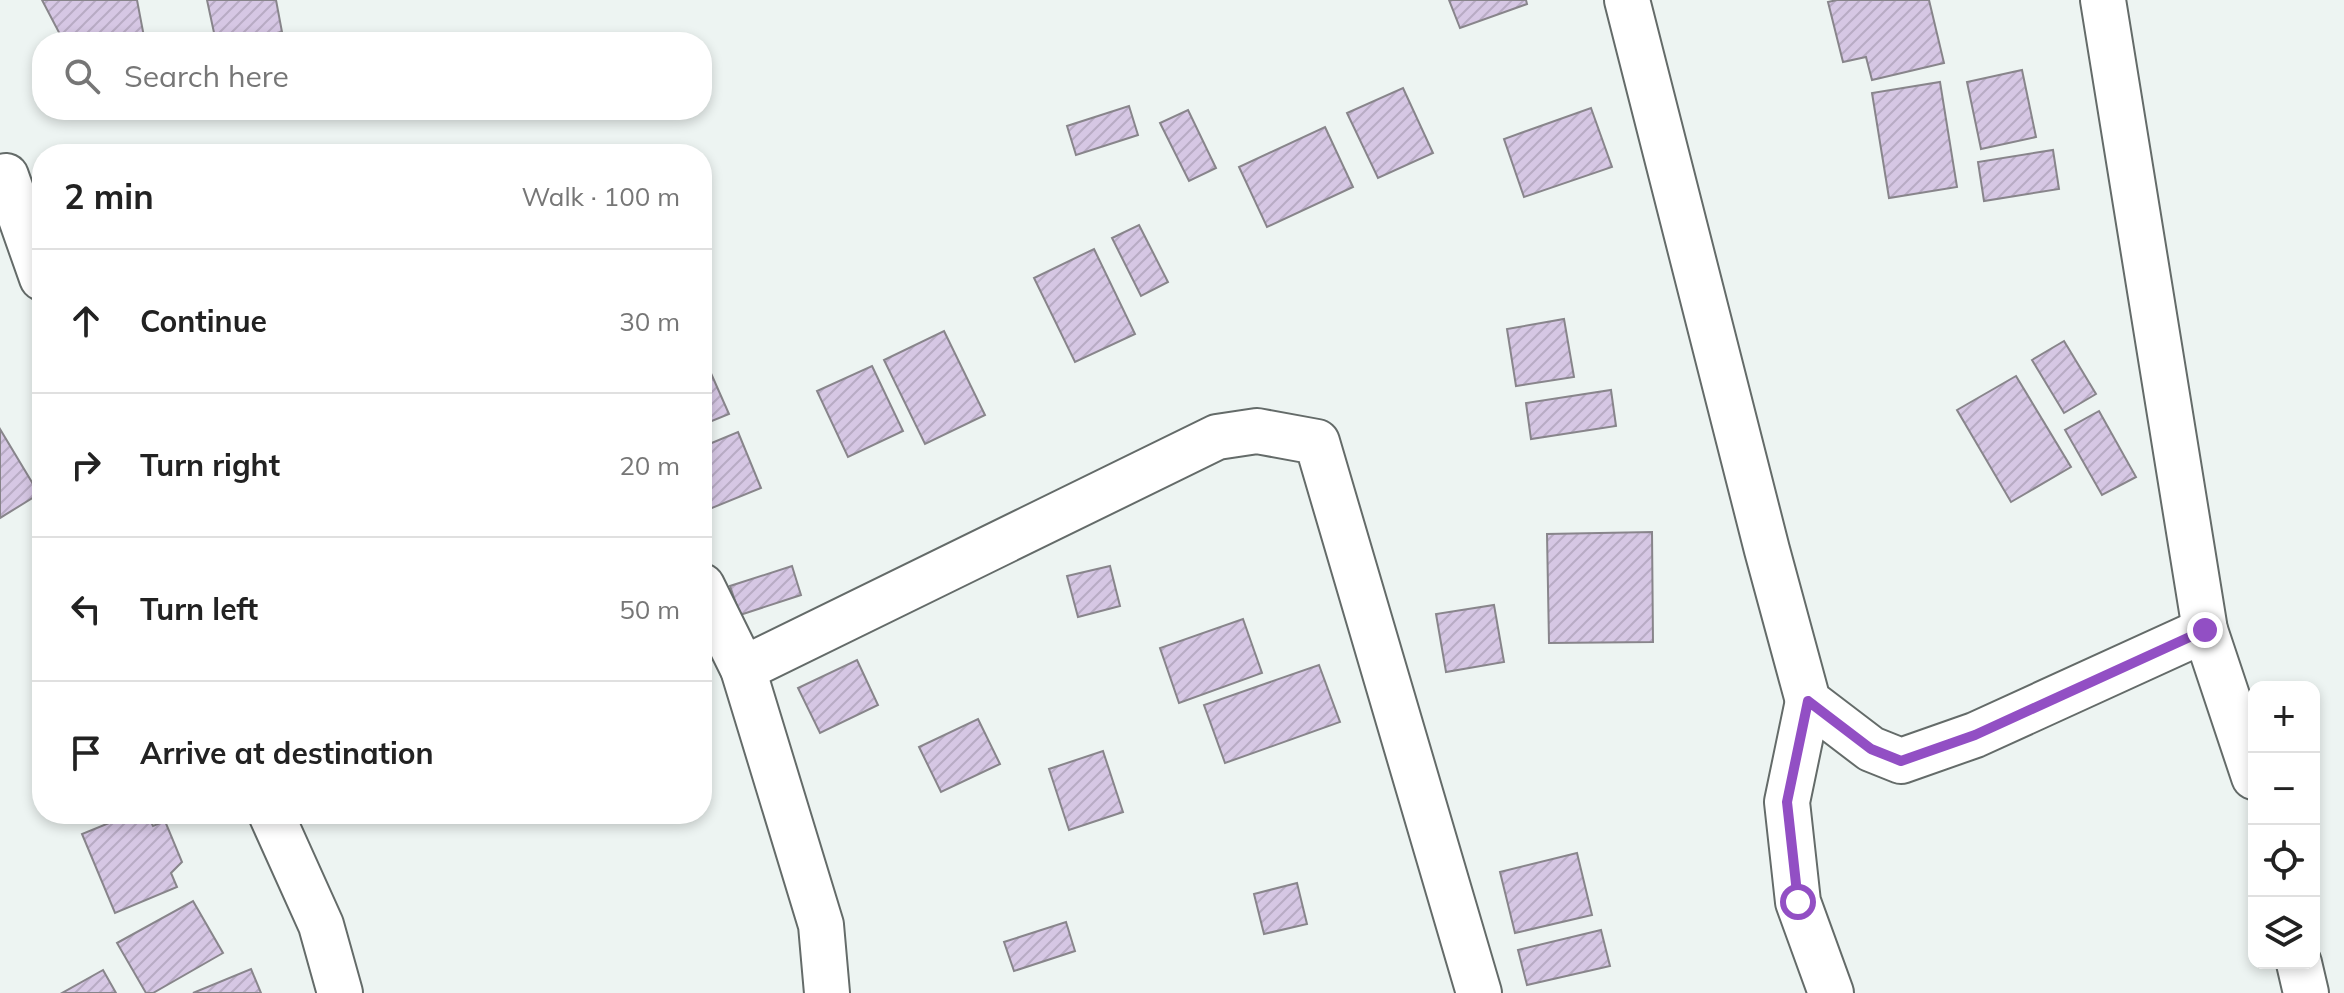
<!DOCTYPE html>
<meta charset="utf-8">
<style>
body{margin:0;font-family:Mulish,sans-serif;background:#f2f2f2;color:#222}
.controls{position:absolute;right:24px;bottom:24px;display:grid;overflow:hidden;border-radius:16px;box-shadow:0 4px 12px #0003}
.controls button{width:72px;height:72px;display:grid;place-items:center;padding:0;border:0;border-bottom:2px solid #e0e0e0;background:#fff;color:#222;font:40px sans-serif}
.stop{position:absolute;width:24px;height:24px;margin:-18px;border:6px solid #924fc4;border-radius:50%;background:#fff}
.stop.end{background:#924fc4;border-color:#fff;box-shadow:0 2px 8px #0008}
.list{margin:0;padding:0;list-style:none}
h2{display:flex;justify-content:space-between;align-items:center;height:104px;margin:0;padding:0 32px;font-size:34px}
h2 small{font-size:26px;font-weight:400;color:#767676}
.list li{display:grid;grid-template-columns:52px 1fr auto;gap:24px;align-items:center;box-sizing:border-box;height:144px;padding:0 32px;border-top:2px solid #e0e0e0}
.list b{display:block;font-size:30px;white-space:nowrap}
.list em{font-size:26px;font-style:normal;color:#767676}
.icon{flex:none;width:44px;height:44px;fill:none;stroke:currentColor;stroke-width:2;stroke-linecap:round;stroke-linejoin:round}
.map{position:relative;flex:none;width:2344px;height:993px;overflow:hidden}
.search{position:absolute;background:#fff;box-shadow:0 4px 12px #0003;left:32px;top:32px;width:680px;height:88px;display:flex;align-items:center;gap:20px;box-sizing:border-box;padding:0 28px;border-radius:32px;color:#767676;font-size:30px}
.panel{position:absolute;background:#fff;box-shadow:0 4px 12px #0003;left:32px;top:144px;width:680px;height:680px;border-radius:32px}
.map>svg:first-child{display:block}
.building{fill:url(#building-hatch);stroke:#88858b;stroke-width:2}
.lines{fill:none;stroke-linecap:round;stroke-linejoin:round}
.minor-casing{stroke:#646b69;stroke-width:48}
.minor{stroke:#fff;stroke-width:44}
.route{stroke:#924fc4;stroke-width:10}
</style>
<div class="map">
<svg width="2344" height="993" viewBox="0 0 2344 993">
<defs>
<pattern id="building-hatch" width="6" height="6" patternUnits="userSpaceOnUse" patternTransform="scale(2)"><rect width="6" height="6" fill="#d6c7e4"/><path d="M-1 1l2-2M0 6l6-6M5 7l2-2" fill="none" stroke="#b8abc4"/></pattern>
</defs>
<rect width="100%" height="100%" fill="#edf4f2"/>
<g class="building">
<path d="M42,0H137L145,42H64Z"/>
<path d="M207,0H276L282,32L230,42H216Z"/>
<path d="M1449,0H1526L1527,4L1460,28Z"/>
<path d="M1837,0H1929L1944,63L1872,80L1866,57L1843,62L1828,2Z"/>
<path d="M2022,70L2036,137L1981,149L1967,82Z"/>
<path d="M1940,82L1957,187L1889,198L1872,93Z"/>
<path d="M1403,88L1433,153L1378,178L1347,113Z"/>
<path d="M1129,106L1138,135L1076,155L1067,126Z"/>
<path d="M1591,108L1612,167L1524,197L1504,139Z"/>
<path d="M1188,110L1216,168L1189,181L1160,123Z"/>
<path d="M1325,127L1353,187L1267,227L1239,167Z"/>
<path d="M2053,150L2059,189L1984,201L1978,162Z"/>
<path d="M1139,225L1168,282L1141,296L1112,238Z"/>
<path d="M1094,249L1135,334L1075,362L1034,278Z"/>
<path d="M1564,319L1574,377L1516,386L1507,329Z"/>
<path d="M944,331L985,415L925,444L884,360Z"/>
<path d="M2064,341L2096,394L2064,413L2032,360Z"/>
<path d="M702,353L729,414L702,425Z"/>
<path d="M872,366L903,431L848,457L817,391Z"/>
<path d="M2016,376L2071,467L2011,502L1957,410Z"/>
<path d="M1611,390L1616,426L1531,439L1526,403Z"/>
<path d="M2099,411L2136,477L2102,495L2065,430Z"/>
<path d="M0,429L39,494L0,518Z"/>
<path d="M738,432L761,488L702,512V447Z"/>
<path d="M1652,532L1653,642L1549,643L1547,534Z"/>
<path d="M792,566L801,595L740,615L730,586Z"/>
<path d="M1110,566L1120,606L1078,617L1067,576Z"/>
<path d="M1494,605L1504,662L1446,672L1436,614Z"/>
<path d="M1243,619L1262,673L1179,703L1160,648Z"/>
<path d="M857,660L878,705L820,733L798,688Z"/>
<path d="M1319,665L1340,722L1225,763L1204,705Z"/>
<path d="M978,719L1000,764L941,792L919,747Z"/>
<path d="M1103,751L1123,812L1069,830L1049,769Z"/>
<path d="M131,814H147L153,826L165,821L182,862L171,873L177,887L115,913L82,834Z"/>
<path d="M1577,853L1592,915L1515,933L1500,872Z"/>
<path d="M1297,883L1307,924L1264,934L1254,894Z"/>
<path d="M193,901L223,953L153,993H146L117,943Z"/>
<path d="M1066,922L1075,951L1014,971L1004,942Z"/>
<path d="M1601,930L1610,966L1527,985L1518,950Z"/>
<path d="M251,969L261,993H193Z"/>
<path d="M103,970L116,993H62Z"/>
</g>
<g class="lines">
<g class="minor-casing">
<g id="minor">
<path d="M1627,0L1767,550L1808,701L1871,749L1901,761L1975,735L2205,630"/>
<path d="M2103,0L2205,630L2254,777"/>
<path d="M6,176L42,278"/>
<path d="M702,586L743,669L821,925L827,993"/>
<path d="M743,669L1217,437L1257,431L1317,442L1479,993"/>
<path d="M1808,701L1787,802L1798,902L1831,993"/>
<path d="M271,814L321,925L340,993"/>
<path d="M2299,963L2306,993"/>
</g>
</g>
<use href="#minor" class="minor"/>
</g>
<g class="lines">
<path class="route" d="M1798,902L1787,802L1808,701L1871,749L1901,761L1975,735L2205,630"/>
</g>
</svg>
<div class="controls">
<button>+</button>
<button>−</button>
<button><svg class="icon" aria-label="locate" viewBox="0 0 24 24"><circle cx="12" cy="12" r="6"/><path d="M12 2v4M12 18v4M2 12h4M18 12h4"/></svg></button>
<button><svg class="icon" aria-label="layers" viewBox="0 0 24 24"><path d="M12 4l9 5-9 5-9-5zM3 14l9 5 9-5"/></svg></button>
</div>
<div class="stop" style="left:1798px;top:902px"></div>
<div class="stop end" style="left:2205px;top:630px"></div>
<div class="search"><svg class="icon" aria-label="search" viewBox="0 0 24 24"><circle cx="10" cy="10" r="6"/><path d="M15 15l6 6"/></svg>Search here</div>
<section class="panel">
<h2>2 min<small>Walk · 100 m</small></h2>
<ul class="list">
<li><svg class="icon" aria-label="ahead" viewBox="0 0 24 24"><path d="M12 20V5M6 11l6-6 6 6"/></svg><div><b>Continue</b></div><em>30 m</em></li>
<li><svg class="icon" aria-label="right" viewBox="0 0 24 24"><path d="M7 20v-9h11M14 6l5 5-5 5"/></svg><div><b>Turn right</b></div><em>20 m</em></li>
<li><svg class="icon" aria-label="left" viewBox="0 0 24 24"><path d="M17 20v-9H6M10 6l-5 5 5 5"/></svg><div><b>Turn left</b></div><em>50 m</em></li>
<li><svg class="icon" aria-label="arrive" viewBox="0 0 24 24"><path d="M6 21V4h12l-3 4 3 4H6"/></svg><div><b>Arrive at destination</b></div></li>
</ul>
</section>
</div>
